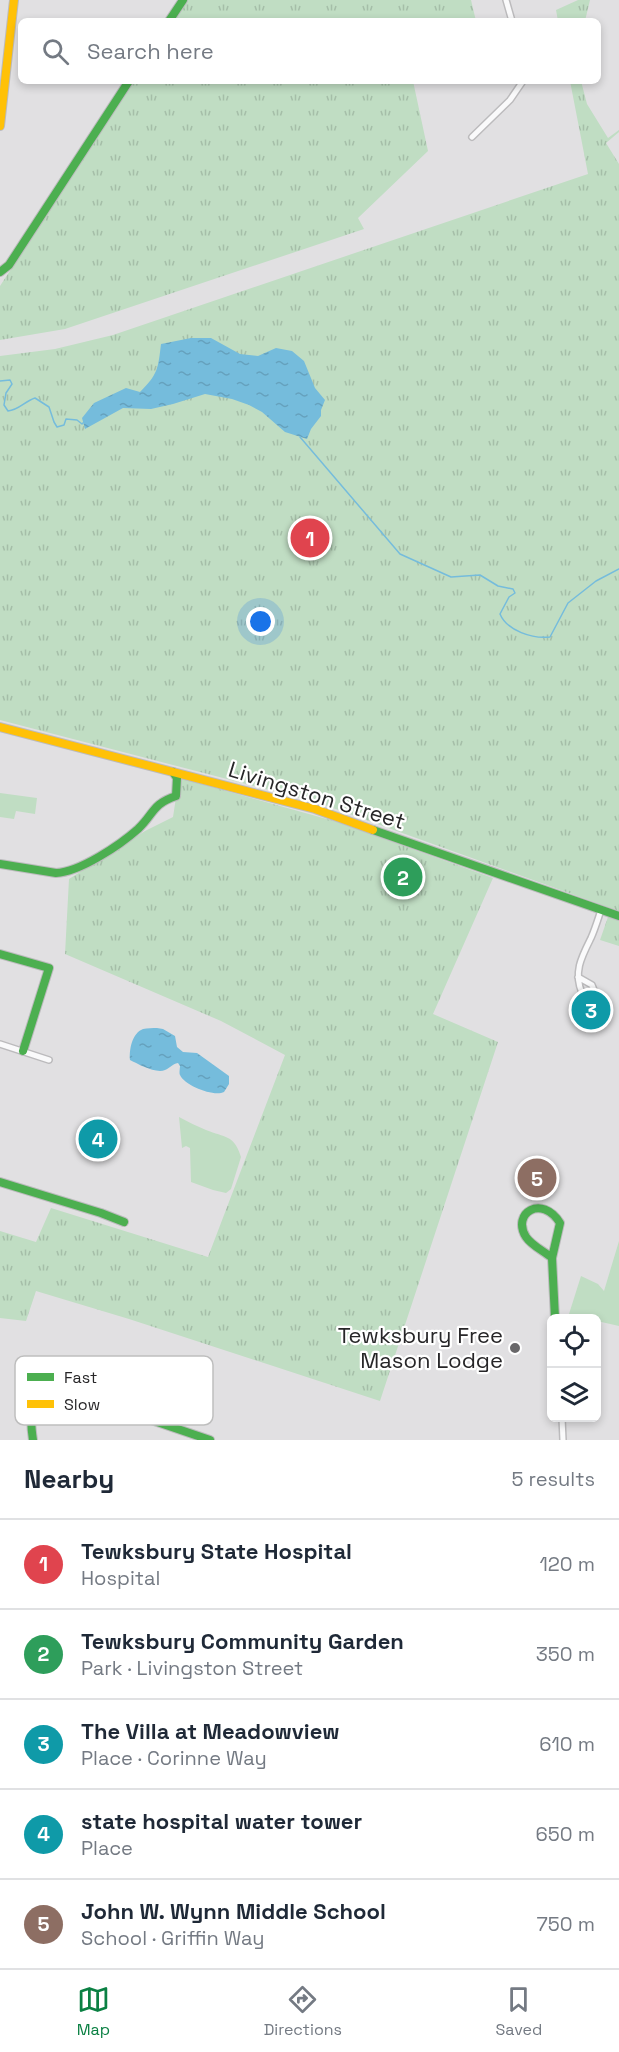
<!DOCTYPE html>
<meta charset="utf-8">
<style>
body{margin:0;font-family:"Space Grotesk",sans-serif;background:#f6f6f7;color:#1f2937}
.controls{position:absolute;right:18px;bottom:18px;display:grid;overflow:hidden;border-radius:9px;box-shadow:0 3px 9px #0003}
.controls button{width:54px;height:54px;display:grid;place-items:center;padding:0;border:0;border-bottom:2px solid #e0e1e3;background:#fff;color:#1f2937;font:30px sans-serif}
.you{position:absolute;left:261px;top:622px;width:21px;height:21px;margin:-15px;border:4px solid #fff;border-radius:50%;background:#1a73e8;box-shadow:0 0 0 9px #1a73e833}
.badge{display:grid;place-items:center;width:39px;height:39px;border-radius:50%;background:#0b8043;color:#fff;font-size:20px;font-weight:700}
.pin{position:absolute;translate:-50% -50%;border:3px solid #fff;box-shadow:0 2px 6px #0006}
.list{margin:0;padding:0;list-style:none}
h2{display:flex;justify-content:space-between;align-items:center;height:78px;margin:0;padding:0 24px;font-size:26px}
h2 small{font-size:20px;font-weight:400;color:#747a83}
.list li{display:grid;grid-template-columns:39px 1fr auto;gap:18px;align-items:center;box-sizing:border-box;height:90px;padding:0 24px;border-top:2px solid #e0e1e3}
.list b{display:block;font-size:22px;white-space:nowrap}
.list p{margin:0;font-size:20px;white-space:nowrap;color:#747a83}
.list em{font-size:20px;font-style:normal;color:#747a83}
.icon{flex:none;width:33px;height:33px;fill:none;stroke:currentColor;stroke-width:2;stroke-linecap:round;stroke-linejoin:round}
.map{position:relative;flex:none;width:619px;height:1440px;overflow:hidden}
.search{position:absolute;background:#fff;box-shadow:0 3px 9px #0003;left:18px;right:18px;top:18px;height:66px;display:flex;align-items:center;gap:15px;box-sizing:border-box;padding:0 21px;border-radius:9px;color:#747a83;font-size:22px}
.sheet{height:528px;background:#fff}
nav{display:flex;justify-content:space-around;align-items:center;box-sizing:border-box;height:84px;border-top:2px solid #e0e1e3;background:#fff;font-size:16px;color:#747a83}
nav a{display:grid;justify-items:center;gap:3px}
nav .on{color:#0b8043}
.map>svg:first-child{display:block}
.green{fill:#c0ddc3}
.park{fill:url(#park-tufts)}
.water{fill:url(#water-ripples)}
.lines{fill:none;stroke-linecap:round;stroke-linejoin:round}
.stream{stroke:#75bcdc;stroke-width:1.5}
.street-casing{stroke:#bcbbbd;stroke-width:8}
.fast-casing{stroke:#bcbbbd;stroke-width:10}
.slow-casing{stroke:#bcbbbd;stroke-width:10}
.street{stroke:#fafafb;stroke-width:5}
.fast{stroke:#4caf50;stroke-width:8}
.slow{stroke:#ffc107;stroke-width:8}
.poi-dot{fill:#686769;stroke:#fff;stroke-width:2}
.labels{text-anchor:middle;stroke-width:4.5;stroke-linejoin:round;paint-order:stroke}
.street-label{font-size:22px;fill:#272628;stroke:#fff}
.poi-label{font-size:22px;fill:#272628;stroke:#fff;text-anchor:end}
.key{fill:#fff;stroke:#bebebe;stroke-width:1.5}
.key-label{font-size:16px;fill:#272628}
</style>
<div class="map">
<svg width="619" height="1440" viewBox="0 0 619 1440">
<defs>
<pattern id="park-tufts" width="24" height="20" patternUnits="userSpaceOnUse" patternTransform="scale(1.5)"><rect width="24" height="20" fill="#c0ddc3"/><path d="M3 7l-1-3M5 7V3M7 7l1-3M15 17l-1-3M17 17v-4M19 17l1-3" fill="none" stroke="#a5bea8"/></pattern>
<pattern id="water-ripples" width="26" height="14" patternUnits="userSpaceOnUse" patternTransform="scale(1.5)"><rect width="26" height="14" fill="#75bcdc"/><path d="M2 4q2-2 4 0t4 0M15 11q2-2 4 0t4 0" fill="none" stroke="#65a1bd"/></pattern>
</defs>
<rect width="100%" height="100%" fill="#e1e0e2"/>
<g class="green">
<path d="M0,793L37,798L35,814L16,811L14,819L0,817Z"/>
<path d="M179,1117C188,1122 197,1126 206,1130C225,1138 234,1134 241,1157L231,1189L226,1193L213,1190L191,1182L190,1148L186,1146L182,1148Z"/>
<path d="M619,1241V1326L597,1321L596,1318H586L569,1314L581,1276L598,1284L604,1291Z"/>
</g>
<g class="park">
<path d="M187,0H471L476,21H174Z"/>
<path d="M578,0H590L585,21H558L556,10Z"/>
<path d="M134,81H413L428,151L358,218L364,229L65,329L0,340V286Z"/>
<path d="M570,81H581L587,104L608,138L619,130V132L606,143L619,164V911L319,803L0,720V356L55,349L113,335L588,174Z"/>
<path d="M179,778L334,821L493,878L433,1014L498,1042L380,1401L129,1319L36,1291L26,1321L0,1318V1231L36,1242L51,1208L208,1257L285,1055L221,1021L65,954L69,879L145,831L173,817Z"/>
<path d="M608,917L619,921V946L600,940Z"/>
</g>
<g class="water">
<path d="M191,338H211L240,354L258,356L276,348L292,351L304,361L315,388L325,400L321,410V416L311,429L307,439L285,432L262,412L249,405L232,399L205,394L173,404L151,409L123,408L85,429L82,418L94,403L126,388L140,392C158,374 158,369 161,344Z"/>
<path d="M157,1028L163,1029L175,1036L177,1047L183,1052L197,1053L229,1076V1084L224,1092C214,1097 185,1086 180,1075C179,1074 180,1067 180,1066L178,1063C172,1064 170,1068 165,1070C156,1074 138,1064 130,1060C129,1050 132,1033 143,1029C147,1028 153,1028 157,1028Z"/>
</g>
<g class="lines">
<g class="stream">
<path d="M0,381L10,380L12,384L6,393L4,405L8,411C19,410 25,401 35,398L49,407L54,422L57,427L64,425L66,419L77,420L82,424L84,422"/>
<path d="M300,437L400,554L451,577L480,575L498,586L513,589L515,593L509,597L500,614C507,631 533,639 550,637L568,603L596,581L619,569"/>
</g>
<g class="street-casing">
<g id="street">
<path d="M506,0L512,21"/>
<path d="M472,137L510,100L523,81"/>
<path d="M578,977L592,985L594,990L593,994L590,996L582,993C573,972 582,956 591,938C595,929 598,919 601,910"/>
<path d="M0,1044L49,1060"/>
<path d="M562,1418L563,1440"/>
</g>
</g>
<g class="fast-casing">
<g id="fast">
<path d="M169,21L183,0"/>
<path d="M0,272L9,265L129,81"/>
<path d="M373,830L619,916"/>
<path d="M0,864L56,873C80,872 120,845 138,829C154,814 152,804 176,796L177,778L173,772"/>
<path d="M0,954L49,968L23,1051"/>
<path d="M0,1182L101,1213L124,1222"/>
<path d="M552,1258C544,1251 532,1246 526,1237C511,1213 542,1194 560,1223L552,1258L555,1318"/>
<path d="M33,1440C28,1408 31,1390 69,1392L210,1440"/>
</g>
</g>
<g class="slow-casing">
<g id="slow">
<path d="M0,126L14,0"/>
<path d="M0,727L315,809L373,830"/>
</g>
</g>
<use href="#street" class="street"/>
<use href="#fast" class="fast"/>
<use href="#slow" class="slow"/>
</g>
<circle class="poi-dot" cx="515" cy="1348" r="6"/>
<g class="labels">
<g class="street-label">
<text transform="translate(317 795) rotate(17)" y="8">Livingston Street</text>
</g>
<g class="poi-label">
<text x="503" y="1343">Tewksbury Free<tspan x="503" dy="25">Mason Lodge</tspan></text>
</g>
</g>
<rect x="15" y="1356" width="198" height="69" rx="9" class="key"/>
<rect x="27" y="1373" width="27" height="8" fill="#4caf50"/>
<rect x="27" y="1400" width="27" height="8" fill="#ffc107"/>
<g class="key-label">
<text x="64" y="1383">Fast</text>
<text x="64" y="1410">Slow</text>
</g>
</svg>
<div class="controls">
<button><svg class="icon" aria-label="locate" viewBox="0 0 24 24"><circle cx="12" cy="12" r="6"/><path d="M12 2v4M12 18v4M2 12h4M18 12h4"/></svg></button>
<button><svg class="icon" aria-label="layers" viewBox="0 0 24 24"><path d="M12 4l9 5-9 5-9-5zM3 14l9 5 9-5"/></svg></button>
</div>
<div class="you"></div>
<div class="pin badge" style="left:310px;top:538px;background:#e0444e">1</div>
<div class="pin badge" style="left:403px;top:877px;background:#2e9e5b">2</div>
<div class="pin badge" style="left:591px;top:1010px;background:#0f9aa8">3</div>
<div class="pin badge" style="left:98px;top:1139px;background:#0f9aa8">4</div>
<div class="pin badge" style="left:537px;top:1178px;background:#8d6e63">5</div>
<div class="search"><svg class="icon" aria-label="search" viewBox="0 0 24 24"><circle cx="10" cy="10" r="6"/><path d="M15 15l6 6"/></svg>Search here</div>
</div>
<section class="sheet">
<h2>Nearby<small>5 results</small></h2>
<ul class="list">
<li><span class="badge" style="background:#e0444e">1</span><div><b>Tewksbury State Hospital</b><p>Hospital</p></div><em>120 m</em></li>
<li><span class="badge" style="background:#2e9e5b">2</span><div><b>Tewksbury Community Garden</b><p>Park · Livingston Street</p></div><em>350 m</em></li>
<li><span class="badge" style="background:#0f9aa8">3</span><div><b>The Villa at Meadowview</b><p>Place · Corinne Way</p></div><em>610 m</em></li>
<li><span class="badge" style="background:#0f9aa8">4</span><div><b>state hospital water tower</b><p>Place</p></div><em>650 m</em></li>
<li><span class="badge" style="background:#8d6e63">5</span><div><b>John W. Wynn Middle School</b><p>School · Griffin Way</p></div><em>750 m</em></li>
</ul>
</section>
<nav>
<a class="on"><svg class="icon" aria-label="map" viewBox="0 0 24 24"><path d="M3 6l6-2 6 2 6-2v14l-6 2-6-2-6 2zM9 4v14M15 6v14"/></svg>Map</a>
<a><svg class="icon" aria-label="directions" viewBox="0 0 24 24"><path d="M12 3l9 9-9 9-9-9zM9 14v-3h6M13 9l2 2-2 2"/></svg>Directions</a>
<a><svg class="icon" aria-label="saved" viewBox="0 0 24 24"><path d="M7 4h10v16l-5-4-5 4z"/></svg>Saved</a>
</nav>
